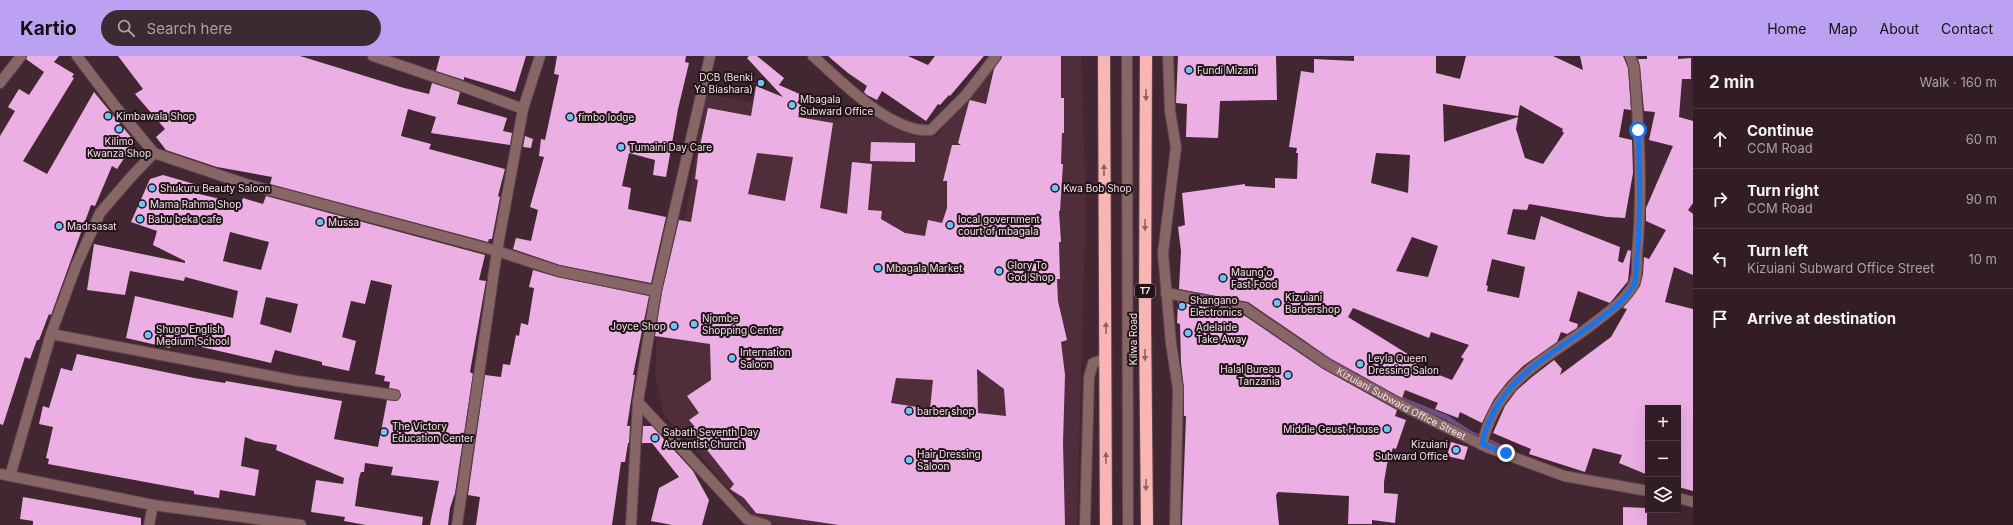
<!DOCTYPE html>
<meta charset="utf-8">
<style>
body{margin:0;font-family:Inter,sans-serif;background:#3d2932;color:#f1f3f6}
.controls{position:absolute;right:12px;bottom:12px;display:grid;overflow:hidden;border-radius:0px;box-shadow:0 4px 16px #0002}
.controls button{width:36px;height:36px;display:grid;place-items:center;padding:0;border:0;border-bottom:1px solid #4d3a42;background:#321c25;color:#f1f3f6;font:20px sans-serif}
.stop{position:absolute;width:12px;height:12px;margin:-9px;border:3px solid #1a73e8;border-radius:50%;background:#fff}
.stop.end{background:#1a73e8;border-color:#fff;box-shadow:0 1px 4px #0008}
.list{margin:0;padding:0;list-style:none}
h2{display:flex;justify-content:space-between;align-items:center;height:52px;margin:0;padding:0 16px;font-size:17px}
h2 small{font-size:13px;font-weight:400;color:#a8a1a7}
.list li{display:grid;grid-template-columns:26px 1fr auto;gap:12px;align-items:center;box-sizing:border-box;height:60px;padding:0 16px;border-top:1px solid #4d3a42}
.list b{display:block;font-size:15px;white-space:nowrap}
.list p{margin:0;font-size:13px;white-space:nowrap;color:#a8a1a7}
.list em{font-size:13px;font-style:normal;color:#a8a1a7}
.icon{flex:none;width:22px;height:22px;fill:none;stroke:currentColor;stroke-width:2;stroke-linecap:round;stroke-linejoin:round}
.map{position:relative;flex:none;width:1693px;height:469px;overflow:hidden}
header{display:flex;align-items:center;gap:24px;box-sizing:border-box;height:56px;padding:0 20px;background:#bca0f2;color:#111}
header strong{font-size:19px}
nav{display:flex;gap:22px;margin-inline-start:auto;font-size:14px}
.search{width:280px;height:36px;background:#3d2932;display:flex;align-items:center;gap:10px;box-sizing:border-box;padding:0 14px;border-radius:22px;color:#a8a1a7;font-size:15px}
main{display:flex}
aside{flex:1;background:#321c25}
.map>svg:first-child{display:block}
.built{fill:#502d3b}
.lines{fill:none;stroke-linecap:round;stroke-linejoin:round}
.stream{stroke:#6e4e89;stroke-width:5}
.building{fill:#ecafe3;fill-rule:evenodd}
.minor-casing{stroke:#5e444e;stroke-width:12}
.highway-casing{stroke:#5e444e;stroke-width:14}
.minor{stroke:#866;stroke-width:10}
.highway{stroke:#f8b5b4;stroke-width:12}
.oneway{fill:#8c6466}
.route{stroke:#1a73e8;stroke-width:5}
.poi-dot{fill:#6fc2f4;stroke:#201418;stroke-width:1.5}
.labels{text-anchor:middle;stroke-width:4;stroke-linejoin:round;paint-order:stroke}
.shield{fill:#201418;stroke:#b4a4a9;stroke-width:1}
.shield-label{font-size:9px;font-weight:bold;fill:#f4e1e7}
.poi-label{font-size:10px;fill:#f4e1e7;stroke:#201418;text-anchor:start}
.street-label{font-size:10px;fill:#f4e1e7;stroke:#201418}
</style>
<header>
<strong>Kartio</strong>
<div class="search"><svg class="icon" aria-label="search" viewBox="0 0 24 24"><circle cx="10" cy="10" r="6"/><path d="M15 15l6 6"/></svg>Search here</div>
<nav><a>Home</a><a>Map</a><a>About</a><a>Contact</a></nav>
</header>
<main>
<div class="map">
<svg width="1693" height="469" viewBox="0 0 1693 469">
<rect width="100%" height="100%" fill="#422631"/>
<path class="built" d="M995,0H1081L1086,145L1077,469H777L757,465L663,357L655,321L657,268L686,156L706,39L737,43L763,50L794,61L806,58L836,64L873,53L936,81Z"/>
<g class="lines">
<g class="stream">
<path d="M1310,291L1353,317"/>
<path d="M1360,321L1385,333L1405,345L1446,361L1470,377L1512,396"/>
</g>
</g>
<g class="building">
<path d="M27,0H59L54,6L74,18L72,21L74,22L23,105L47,118L94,36L135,86L117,113L112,110L95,150L91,149L51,259L49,258L39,284H37L30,303L25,301L3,369L0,368V80L15,55L8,51L19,33L29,39L44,16L26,3Z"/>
<path d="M118,0H300L404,32L429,38L432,27L460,36L457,48L507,62L503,75L512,77L510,89L431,77L436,61L408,53L401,80L431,88L429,93L505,113L498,140L500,141L492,183H489L488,186L270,128L272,121L217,111L166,94L156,81L165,73L135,38L143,33Z"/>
<path d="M440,0H526L515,36L464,21V24L436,15Z"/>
<path d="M557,0H686L685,6L689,7L678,53L666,121L653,119L655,104L629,97L622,130L631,132L628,153L666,161L651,227L560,209L513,193L516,182L531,185L538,154L530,151L544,101L539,100L541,83L545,84L559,19L554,18Z"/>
<path d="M749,0H757L784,22L779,29L802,39L797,47L803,49L798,61L833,67L820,152L847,158L852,106L872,108L868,154L882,155L881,163L905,177L925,180L928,164L942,167L947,152V125H943L952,89H961L958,87L969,46L970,44L986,48L994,13L1002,0H1061V42H1064V77H1062L1061,108H1063L1060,155H1059L1061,186H1059L1060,223H1057L1058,245L1067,284L1061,286L1065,319L1063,387L1065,469H839L756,457L744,442L730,433L734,428L689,371H695L689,364L699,357L687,340L711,324L710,288L655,280L662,236L679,164L691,166L698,124L695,123L698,99L708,52L751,60L756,30L783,41L747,2ZM757,97L793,101L785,145L748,138ZM977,313L1004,333L1006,360L978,357ZM896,322L933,324L930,353L891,347Z"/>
<path d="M828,0H908L928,9L935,0H984L950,40L949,39L940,49L938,48L926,65L882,35L877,44L867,39L864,36L867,30L848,17Z"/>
<path d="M1178,0H1276L1277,44L1220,45L1218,82L1186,81L1187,48L1176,47Z"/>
<path d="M1354,0H1436V17L1460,23L1466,0H1553L1583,14L1580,0H1623L1628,12L1631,54L1624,53L1619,81L1632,84L1633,117L1625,162L1607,161L1529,148L1527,154L1513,153L1507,178L1535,184L1541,160L1620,191L1618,205L1623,207L1628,194L1631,195L1628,225L1610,247L1578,235L1569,265L1578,268L1577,272L1567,278L1561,276L1557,286L1523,310L1508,325L1494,343L1482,367L1460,356L1458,362L1435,353L1438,347L1405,334L1402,342L1330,302L1248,246L1179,233L1181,195L1178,171L1185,169L1182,137L1245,128V130L1275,132V122L1297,123L1298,97H1296L1297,92L1289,91L1301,15L1314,17V3L1354,5ZM1443,48L1518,60L1520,49L1563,73L1562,75L1564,77L1543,108L1525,102L1516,73L1518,61L1444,86ZM1376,97L1410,99L1408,137L1371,127ZM1412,181L1438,190L1428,221L1396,215ZM1492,203L1525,211L1519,242L1487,235L1488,230L1486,229ZM1353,252L1429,282L1431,276L1469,289L1461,301L1464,303L1452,324L1416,310L1419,305L1348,261Z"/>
<path d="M1647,0H1678V3L1691,2V23H1682L1679,61L1693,65V147L1688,154L1693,158V219L1674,211L1665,246L1693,253V435L1678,431V352H1648V419L1619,407L1622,399L1593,392L1585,416L1529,398L1531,393L1493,377L1505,350L1517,334L1532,321L1554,304L1562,313L1560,319L1611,281L1627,253L1623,252L1640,230L1643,218L1644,201L1649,203L1666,174L1646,165V152L1673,90L1649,84L1655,56L1644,55L1640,10L1638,3H1647Z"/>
<path d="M525,80L533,83L531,92L523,91Z"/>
<path d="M871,86L915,87V106L870,105Z"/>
<path d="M163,119L201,130L199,138L241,148L243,142L263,148L266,140L485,199L479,224L486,225L470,316L473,318L455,437L450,452L448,469H430L439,425L391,419L393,411L365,407L364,416H361L359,422L355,450L423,461L422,469H366L344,465L345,461L311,456L316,424L343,428L344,422L276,394L277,389L255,385L245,381L241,410L259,414L255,440L220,434L219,442L194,438V435L48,408L49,403L46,402L53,371L39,368L43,350L49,352L61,312L72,315L77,298L194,322L225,327L226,325L342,345L334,383L378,391L387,344L397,345L401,340L399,334L389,332L390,326L384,325L385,320L375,318L392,229L371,224L365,248L351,245L342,281L356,285L349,315L322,309V306L275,294L271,307L171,284L170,292L126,282L135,240L233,262L238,235L185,221L184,225L130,215L125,239L87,234L94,188L185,207V205L153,189L157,175L131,166L150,123ZM230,176L269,186L261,214L223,205ZM266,241L298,248L291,277L260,268Z"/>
<path d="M533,214L557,221L649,240L633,319H635L627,370H630L629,387H628L625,406H621L612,469H476L480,441L468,439L485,319L501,321L503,308L510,309L516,279L519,280L521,267L528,269L534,232L529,231Z"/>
<path d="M1178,246L1242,258L1323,313L1397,354L1395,360L1406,364L1396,393L1393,392L1387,408L1384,426V437L1398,438L1395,467L1372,464V468H1348L1349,440L1278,436L1276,439L1279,469H1182L1186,360H1184V333L1181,307L1180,268L1177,267Z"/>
<path d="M643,370H652L693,415L709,444L702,469H672L651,465L659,432L679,421L652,387H642Z"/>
<path d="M1451,386L1468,391L1464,404L1447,400Z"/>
<path d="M23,441L141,462V469H33V465L20,463Z"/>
<path d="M1623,451L1647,452V469H1623Z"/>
</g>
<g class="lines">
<g class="minor-casing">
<g id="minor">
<path d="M77,0L115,50L154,97L246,128L497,195L558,215L656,235"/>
<path d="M373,0L464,31L523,53"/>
<path d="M813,0C841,25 892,78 931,74L966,39L996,0"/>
<path d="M1127,0L1128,469"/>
<path d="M1168,0L1170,55L1176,91L1163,197L1171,287L1178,333L1175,469"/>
<path d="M0,27L21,0"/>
<path id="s1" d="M1166,237L1245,252L1327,308L1409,353L1489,392L1564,420L1648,435"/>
<path d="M51,278L297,325L395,339"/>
<path d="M638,346L747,463L766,469"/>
<path d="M1482,389C1497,321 1549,303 1598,264C1611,254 1625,244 1634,228C1638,220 1637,207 1637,198C1643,136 1639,73 1634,11L1630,0"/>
<path d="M0,418L153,449L301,469"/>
<path d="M10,420L51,278L76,210L100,157L131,121L154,97"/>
<path d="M1678,442L1693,446"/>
<path d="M149,469L153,449"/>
<path d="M457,469L497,195L523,53L540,0"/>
<path d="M631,469L638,346L656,235L710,0"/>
<path d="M1085,469L1089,321L1093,307L1106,303"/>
</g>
</g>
<g class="highway-casing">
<g id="highway">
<path d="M1104,0L1106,469"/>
<path d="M1146,0L1145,261L1147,469"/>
</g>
</g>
<use href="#minor" class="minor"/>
<use href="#highway" class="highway"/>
</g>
<defs><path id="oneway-solid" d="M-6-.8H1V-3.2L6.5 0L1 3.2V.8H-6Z"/></defs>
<g class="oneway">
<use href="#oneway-solid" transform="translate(1146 39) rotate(90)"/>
<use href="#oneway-solid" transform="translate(1104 114) rotate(-90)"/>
<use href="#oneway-solid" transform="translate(1145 169) rotate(90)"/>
<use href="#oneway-solid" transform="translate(1106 272) rotate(-91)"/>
<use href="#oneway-solid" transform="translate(1145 299) rotate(90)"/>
<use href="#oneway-solid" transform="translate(1106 402) rotate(-90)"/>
<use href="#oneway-solid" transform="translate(1146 429) rotate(90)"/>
</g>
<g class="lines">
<path class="route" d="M1506,397L1482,388C1497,321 1551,301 1601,262C1613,253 1627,242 1634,228C1637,220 1636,209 1637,201C1641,159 1640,116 1638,74"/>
</g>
<g class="poi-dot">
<circle cx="1189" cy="14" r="4"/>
<circle cx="761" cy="27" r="4"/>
<circle cx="792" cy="49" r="4"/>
<circle cx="108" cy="60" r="4"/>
<circle cx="570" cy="61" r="4"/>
<circle cx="119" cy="73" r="4"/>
<circle cx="621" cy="91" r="4"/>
<circle cx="152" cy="132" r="4"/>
<circle cx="1055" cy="132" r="4"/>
<circle cx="142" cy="148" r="4"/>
<circle cx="140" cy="163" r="4"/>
<circle cx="320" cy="166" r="4"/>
<circle cx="950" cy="169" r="4"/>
<circle cx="59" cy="170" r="4"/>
<circle cx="878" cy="212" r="4"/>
<circle cx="999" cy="215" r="4"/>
<circle cx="1223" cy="222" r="4"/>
<circle cx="1277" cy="247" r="4"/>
<circle cx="1182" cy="250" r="4"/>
<circle cx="694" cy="268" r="4"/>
<circle cx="674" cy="270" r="4"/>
<circle cx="1188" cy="277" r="4"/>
<circle cx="148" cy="279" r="4"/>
<circle cx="732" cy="302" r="4"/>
<circle cx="1360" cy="308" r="4"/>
<circle cx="1288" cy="319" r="4"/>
<circle cx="909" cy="355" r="4"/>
<circle cx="1387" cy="373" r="4"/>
<circle cx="384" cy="376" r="4"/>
<circle cx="655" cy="382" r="4"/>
<circle cx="1456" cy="394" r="4"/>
<circle cx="909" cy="404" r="4"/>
</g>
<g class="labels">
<rect class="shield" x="1135" y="228" width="20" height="14" rx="3"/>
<g class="shield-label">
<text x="1145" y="238">T7</text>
</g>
<g class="poi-label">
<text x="1197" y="18">Fundi Mizani</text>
<text x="753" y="25" text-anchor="end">DCB (Benki<tspan x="753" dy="12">Ya Biashara)</tspan></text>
<text x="800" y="47">Mbagala<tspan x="800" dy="12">Subward Office</tspan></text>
<text x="116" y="64">Kimbawala Shop</text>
<text x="578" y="65">fimbo lodge</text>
<text x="119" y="89" text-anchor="middle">Kilimo<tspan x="119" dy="12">Kwanza Shop</tspan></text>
<text x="629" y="95">Tumaini Day Care</text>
<text x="160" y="136">Shukuru Beauty Saloon</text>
<text x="1063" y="136">Kwa Bob Shop</text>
<text x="150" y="152">Mama Rahma Shop</text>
<text x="148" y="167">Babu beka cafe</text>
<text x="958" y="167">local government<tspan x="958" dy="12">court of mbagala</tspan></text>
<text x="328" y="170">Mussa</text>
<text x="67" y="174">Madrsasat</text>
<text x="1007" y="213">Glory To<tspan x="1007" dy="12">God Shop</tspan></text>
<text x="886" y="216">Mbagala Market</text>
<text x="1231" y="220">Maung'o<tspan x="1231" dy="12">Fast Food</tspan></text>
<text x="1285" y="245">Kizuiani<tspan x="1285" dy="12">Barbershop</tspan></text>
<text x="1190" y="248">Shangano<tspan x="1190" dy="12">Electronics</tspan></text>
<text x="702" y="266">Njombe<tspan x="702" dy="12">Shopping Center</tspan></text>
<text x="666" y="274" text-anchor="end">Joyce Shop</text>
<text x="1196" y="275">Adelaide<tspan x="1196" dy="12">Take Away</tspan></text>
<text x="156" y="277">Shugo English<tspan x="156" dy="12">Medium School</tspan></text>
<text x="740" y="300">Internation<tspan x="740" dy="12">Saloon</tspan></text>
<text x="1368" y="306">Leyla Queen<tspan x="1368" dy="12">Dressing Salon</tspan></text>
<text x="1280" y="317" text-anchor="end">Halal Bureau<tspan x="1280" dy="12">Tanzania</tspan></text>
<text x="917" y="359">barber shop</text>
<text x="392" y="374">The Victory<tspan x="392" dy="12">Education Center</tspan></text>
<text x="1379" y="377" text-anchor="end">Middle Geust House</text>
<text x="663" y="380">Sabath Seventh Day<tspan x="663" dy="12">Adventist Church</tspan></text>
<text x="1448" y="392" text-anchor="end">Kizuiani<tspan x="1448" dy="12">Subward Office</tspan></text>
<text x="917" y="402">Hair Dressing<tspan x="917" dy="12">Saloon</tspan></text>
</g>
<g class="street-label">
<text transform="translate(1133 283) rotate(-90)" y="4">Kilwa Road</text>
<text dy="4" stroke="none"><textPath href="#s1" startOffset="264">Kizuiani Subward Office Street</textPath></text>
</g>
</g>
</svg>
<div class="controls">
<button>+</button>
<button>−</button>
<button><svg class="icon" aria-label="layers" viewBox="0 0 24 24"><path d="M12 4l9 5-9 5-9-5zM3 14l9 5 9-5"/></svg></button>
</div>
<div class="stop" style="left:1638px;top:74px"></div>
<div class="stop end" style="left:1506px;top:397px"></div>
</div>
<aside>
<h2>2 min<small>Walk · 160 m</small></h2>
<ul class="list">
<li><svg class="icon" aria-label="ahead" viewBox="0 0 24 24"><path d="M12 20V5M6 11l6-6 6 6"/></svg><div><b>Continue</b><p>CCM Road</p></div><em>60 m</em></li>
<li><svg class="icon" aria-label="right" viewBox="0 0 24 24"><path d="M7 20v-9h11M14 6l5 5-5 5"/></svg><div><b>Turn right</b><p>CCM Road</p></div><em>90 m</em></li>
<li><svg class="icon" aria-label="left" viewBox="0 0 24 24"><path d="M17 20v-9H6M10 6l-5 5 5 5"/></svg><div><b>Turn left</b><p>Kizuiani Subward Office Street</p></div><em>10 m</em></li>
<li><svg class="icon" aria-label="arrive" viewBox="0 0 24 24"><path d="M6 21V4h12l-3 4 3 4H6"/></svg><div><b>Arrive at destination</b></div></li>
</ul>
</aside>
</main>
